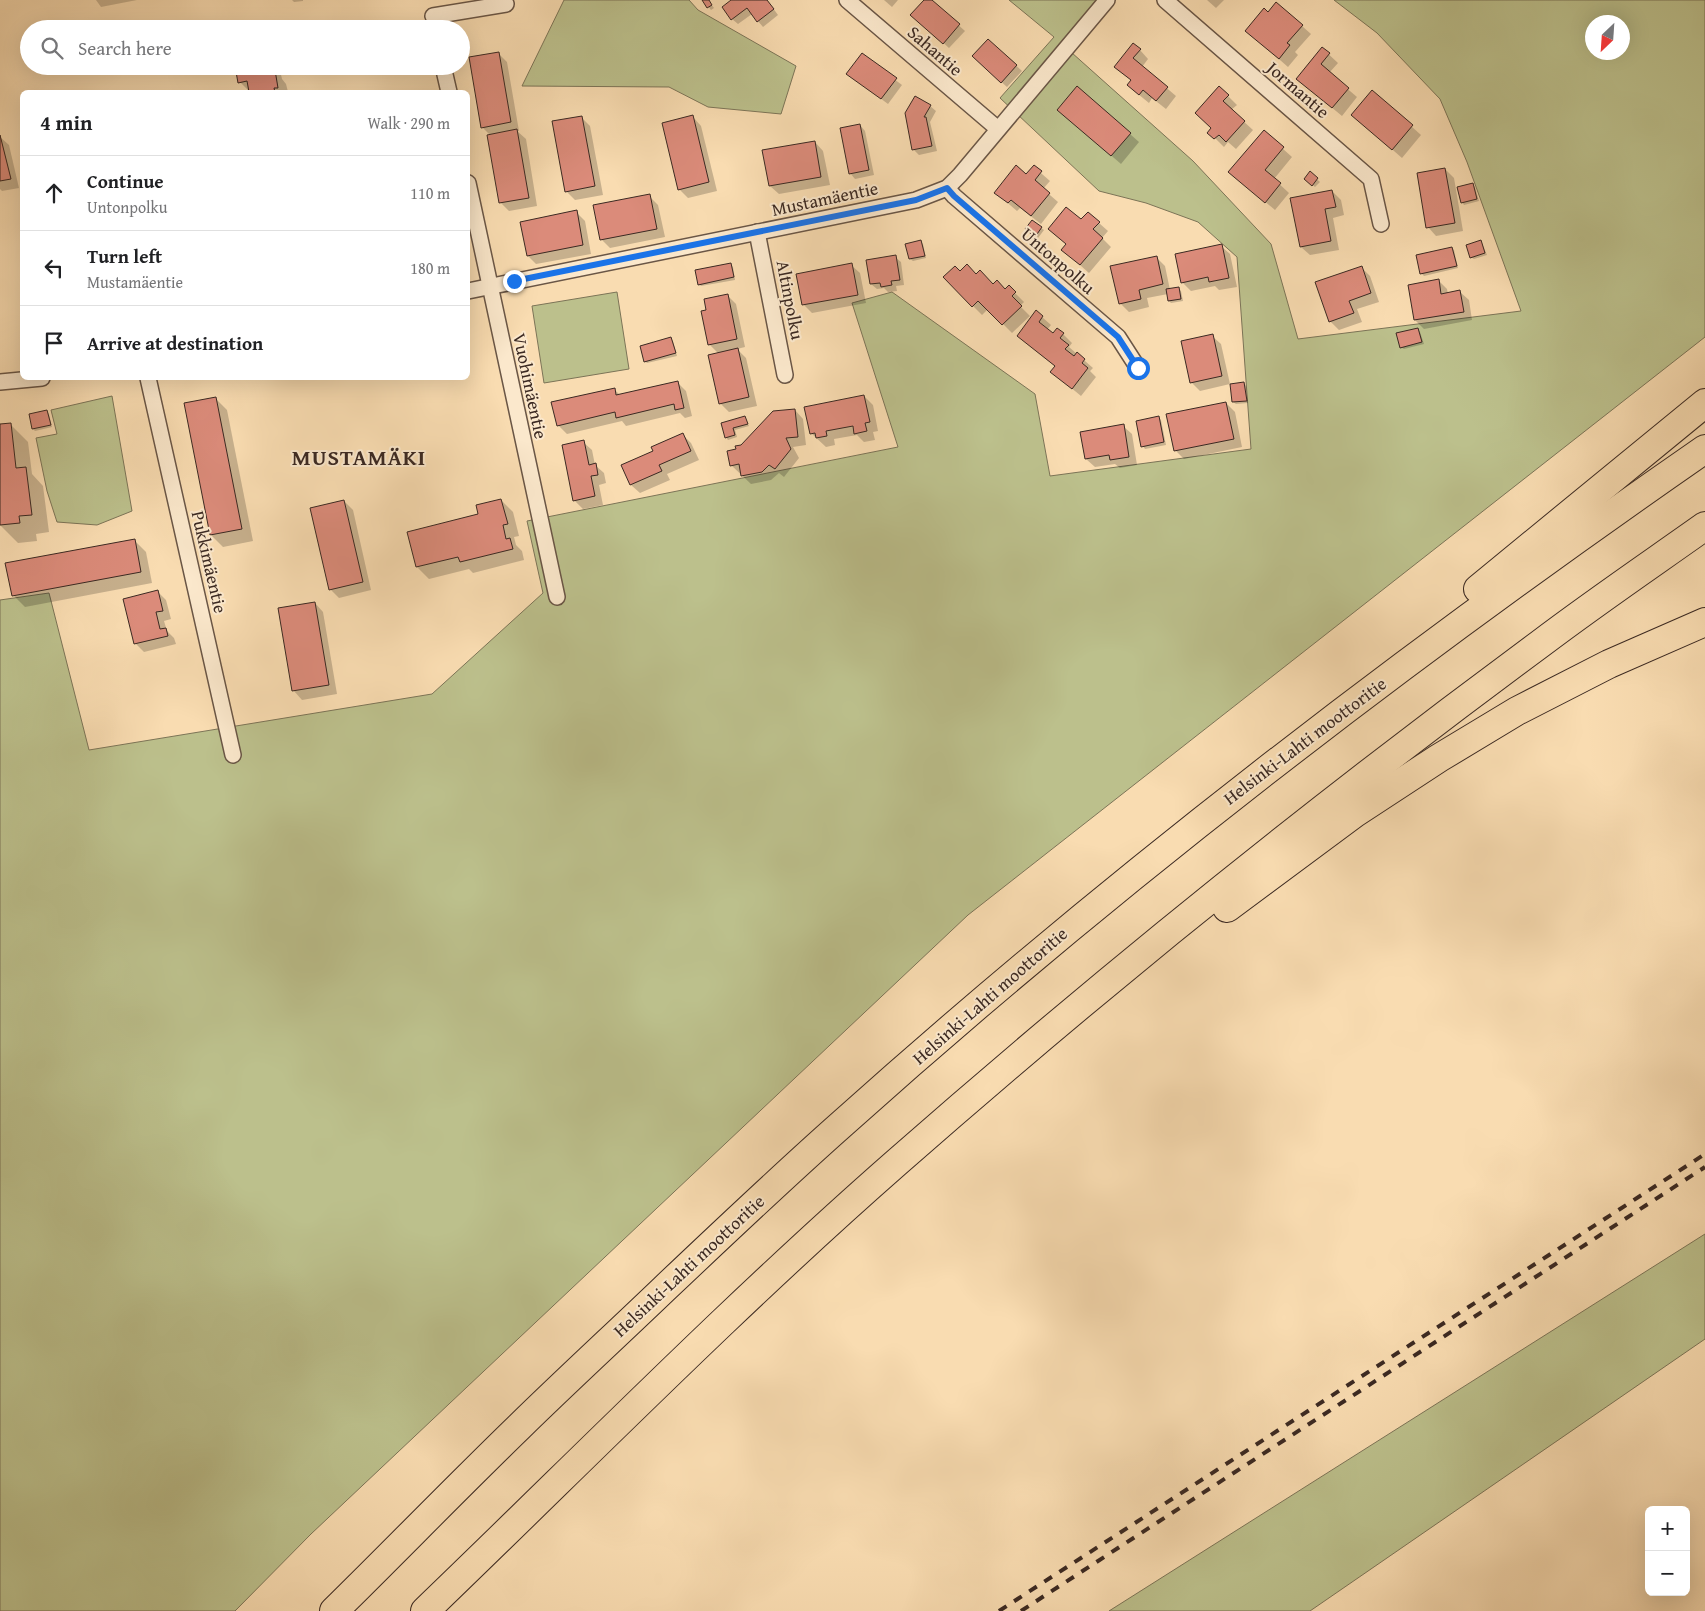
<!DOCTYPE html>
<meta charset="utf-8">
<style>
body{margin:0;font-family:"Gentium Book Plus",serif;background:#f2f2f2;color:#202124}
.controls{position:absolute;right:15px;bottom:15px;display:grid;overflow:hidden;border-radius:8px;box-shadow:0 5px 20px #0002}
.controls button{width:45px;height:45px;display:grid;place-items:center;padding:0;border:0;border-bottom:1px solid #e0e0e0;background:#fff;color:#202124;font:25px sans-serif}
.compass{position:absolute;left:1585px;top:15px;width:45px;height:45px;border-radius:50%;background:#fff;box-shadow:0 5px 20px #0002;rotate:205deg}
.stop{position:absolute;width:15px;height:15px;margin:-11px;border:4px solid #1a73e8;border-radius:50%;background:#fff}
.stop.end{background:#1a73e8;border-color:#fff;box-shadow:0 1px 5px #0008}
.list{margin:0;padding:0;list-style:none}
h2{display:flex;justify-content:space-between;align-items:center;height:65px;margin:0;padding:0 20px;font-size:21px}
h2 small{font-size:16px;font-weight:400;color:#757577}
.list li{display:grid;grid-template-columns:32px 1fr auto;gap:15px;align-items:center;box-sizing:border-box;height:75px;padding:0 20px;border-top:1px solid #e0e0e0}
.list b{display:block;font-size:19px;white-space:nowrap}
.list p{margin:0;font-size:16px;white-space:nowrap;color:#757577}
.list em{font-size:16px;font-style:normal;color:#757577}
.icon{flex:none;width:28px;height:28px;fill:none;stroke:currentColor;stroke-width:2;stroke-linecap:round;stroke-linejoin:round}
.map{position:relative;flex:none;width:1705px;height:1611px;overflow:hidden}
.search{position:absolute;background:#fff;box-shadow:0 5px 20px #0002;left:20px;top:20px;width:450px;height:55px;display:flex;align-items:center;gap:12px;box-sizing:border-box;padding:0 18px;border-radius:28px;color:#757577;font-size:19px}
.panel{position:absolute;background:#fff;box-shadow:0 5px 20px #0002;left:20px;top:90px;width:450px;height:290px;border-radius:8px}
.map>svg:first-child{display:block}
.green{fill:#bcc08c;stroke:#7c7457;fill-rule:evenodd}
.shadow{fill:#0003}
.building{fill:#db8b7a;stroke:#3b2922}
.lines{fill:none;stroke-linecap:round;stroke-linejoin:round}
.street-casing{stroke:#6a5646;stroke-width:18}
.highway-casing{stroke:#3b2922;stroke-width:30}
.street{stroke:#fbe8cc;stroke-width:15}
.highway{stroke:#f9dcb1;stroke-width:28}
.rail{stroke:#3b2922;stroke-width:4;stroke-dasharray:9 9;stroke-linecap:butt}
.route{stroke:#1a73e8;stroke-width:6}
.labels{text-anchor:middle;stroke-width:4;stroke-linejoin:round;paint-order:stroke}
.street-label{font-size:18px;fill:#3b2922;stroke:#fbe8cc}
.district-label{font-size:22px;font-weight:bold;letter-spacing:1px;fill:#3b2922;stroke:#fbe8cc}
</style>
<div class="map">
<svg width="1705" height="1611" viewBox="0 0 1705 1611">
<rect width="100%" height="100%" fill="#f9dcb1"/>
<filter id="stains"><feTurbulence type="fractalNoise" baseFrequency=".004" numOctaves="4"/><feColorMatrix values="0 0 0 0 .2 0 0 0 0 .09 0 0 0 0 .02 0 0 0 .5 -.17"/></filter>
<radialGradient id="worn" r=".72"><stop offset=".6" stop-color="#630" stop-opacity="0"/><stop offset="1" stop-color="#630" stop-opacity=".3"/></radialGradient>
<g class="green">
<path d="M564,0H689L698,10L796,66L781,114L708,107L669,87L522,86Z"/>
<path d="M1009,0H1096L1062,44L1193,161L1271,244L1298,339L1521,311L1467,162L1440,99L1377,33L1334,0H1705V337L968,915L311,1534L235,1611H0V600L49,593L89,750L432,694L543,593L527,521L898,447L852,303L892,292L1035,394L1050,476L1251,449L1237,257L1198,222L1146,203L1099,191L1000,98L1054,37ZM1592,22H1622V52H1592Z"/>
<path d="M617,292L629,369L544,383L532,306Z"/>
<path d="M112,396L132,511L97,525L57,522L47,491L36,438L57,434L51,410Z"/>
<path d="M1705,1234V1339L1310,1611H1109Z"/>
</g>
<g class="shadow">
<path d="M96,0H137L101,7Z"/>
<path d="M292,0H303V1L294,2Z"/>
<path d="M703,0H708L714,8L711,10Z"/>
<path d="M733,0H767L778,15L763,27L752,14L738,24L732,19Z"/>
<path d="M884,0H898L892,7Z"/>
<path d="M925,0H930L965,31L949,48L918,20Z"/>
<path d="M1207,0H1224L1216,8Z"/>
<path d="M1269,14L1302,26L1311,34L1295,52L1298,55L1288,67L1247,31Z"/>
<path d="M988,40L1022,71L1007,87L979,62Z"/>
<path d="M1323,49L1338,63L1329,73L1357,97L1342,116L1307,87Z"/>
<path d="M1140,50L1148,59L1142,67L1176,96L1166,109L1152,98L1149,103L1138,94L1132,81L1115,67Z"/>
<path d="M498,53L507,62L519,131H517L526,139L537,206L509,211L500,202L490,135L482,127Z"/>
<path d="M862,55L902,85L888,104L848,74Z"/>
<path d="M237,66H279L282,79L286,84L288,92H250L240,82Z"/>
<path d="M1373,92L1421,135L1402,158L1362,123Z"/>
<path d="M1228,96L1237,105L1231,110L1253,130L1236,149L1228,142L1224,147L1209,132L1212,128L1196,113Z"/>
<path d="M930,106L936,111L930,122L937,151L919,155L913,149L906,113Z"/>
<path d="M581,117L590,126L603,195L575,200L566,191Z"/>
<path d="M693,117L701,126L717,191L688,198L679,189Z"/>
<path d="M1068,118L1130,134L1139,142L1121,164Z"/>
<path d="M860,125L865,131L874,175L855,179L850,173Z"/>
<path d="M1264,132L1292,157L1274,179L1289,193L1275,210L1239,180Z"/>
<path d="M0,137L9,145L19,188L2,191L0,189Z"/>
<path d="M815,142L823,151L830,185L779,194L770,186Z"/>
<path d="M1034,167L1050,181L1043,189L1058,202L1041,224L1020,208L1017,211L996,193L1027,175Z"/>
<path d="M1445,169L1454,178L1463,231L1436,236L1428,227Z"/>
<path d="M1310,173L1320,182L1315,187L1308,181Z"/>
<path d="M1472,184L1475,187L1479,201L1464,205L1462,202Z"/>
<path d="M1332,191L1341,200L1344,215L1333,218L1339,250L1310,255L1301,247Z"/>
<path d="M649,196L658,205L665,237L610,248L601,239Z"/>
<path d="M576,212L585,221L591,254L536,264L528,256Z"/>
<path d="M1082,221L1099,223L1108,231L1102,238L1111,247L1089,273L1072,258Z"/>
<path d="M1041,228L1044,230L1038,238L1029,232Z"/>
<path d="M920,241L923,244L926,258L913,261L910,259L907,245Z"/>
<path d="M1481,241L1487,255L1474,259L1471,257Z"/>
<path d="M1221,246L1230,254L1237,287L1219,290L1215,286L1191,291L1182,282Z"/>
<path d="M1452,248L1454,250L1458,268L1424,276L1421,273Z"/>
<path d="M895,257L901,262L904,285L896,286L897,291L888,292L884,288L877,289L871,284Z"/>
<path d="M1156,257L1165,266L1170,290L1178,288L1181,291L1183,301L1171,303L1169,301L1168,294L1147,298L1149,307L1129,312L1120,303Z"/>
<path d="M730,264L733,267L735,280L701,286L699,284Z"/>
<path d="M851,265L860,273L866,303L812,313L803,304Z"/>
<path d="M1361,267L1370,276L1379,302L1357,309L1362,322L1339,330L1330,321Z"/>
<path d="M960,273L976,275L1005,291L1009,287L1024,302L1020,306L1030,316L1012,333L988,309L982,315L945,278Z"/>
<path d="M1439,281L1447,289L1448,294L1460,292L1469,300L1472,320L1424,329L1415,320Z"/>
<path d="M728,296L736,304L745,347L737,349L746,358L757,406L729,412L720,403L719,354L709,344L708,311Z"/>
<path d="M1042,317L1051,325L1047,330L1054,335L1063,334L1072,343L1069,347L1093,368L1090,371L1096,377L1081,396L1052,372L1056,367L1018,336Z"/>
<path d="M1418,329L1420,332L1424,344L1404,349L1401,347Z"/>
<path d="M1212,336L1221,344L1230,384L1200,391L1191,382Z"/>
<path d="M671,338L673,341L677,356L647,363L645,361Z"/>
<path d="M677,382L686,391L692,416L685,418L680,413L626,426L622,421L567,434L558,425L614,389L620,395Z"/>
<path d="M1244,383L1246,386L1248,403L1236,404L1233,402Z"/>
<path d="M864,396L873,405L878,431L873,432L875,440L864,442L857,435L834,439L835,445L826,447L811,433Z"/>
<path d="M215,398L227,410L253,541L223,547L211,535Z"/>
<path d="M1226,403L1235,412L1242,447L1184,459L1175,450Z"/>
<path d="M795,410L803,419L806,445L793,447L799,458L784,477L779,473L771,480L751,484L731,465L737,450Z"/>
<path d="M47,411L49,414L52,427L35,431L33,429Z"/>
<path d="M745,418L749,426L735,430L737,437L728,440L726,437L722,424Z"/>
<path d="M1159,418L1161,420L1166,445L1145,449L1143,446Z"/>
<path d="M10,424L28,442L32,474L43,486L49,532L36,534L37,541L18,543L0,525V425Z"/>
<path d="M1123,426L1132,434L1137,465L1120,468L1115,464L1095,467L1086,459Z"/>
<path d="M682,434L691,443L699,460L667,474L670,480L640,493L631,485L623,466L654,452Z"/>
<path d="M583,442L592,450L595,465L604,473L606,483L599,485L603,505L583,509L574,500Z"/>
<path d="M501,500L513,512L519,536L514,537L516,545L522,551L524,560L473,573L469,569L429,579L417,567L409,533L480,515Z"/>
<path d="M344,501L353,510L371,590L339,598L330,589Z"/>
<path d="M134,540L146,552L152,583L25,607L13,595Z"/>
<path d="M157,591L166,600L171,619L164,621L167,631L174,638L176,644L144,652L136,644L124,600Z"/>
<path d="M315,603L323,612L337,694L302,700L294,691L280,609Z"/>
</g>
<g class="building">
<path d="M702,0H709L712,5L707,8Z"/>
<path d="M731,0H767L774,9L757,22L747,8L731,20L722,7Z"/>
<path d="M924,0H932L960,24L943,44L910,15Z"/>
<path d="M1276,2L1303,25L1287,43L1290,45L1279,59L1245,31L1264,8L1268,12Z"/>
<path d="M275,22L276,29H241L263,25Z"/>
<path d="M988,39L1017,65L1001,83L972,56Z"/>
<path d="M1133,43L1141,49L1133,58L1168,87L1156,101L1143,90L1139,95L1127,85L1131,80L1114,67Z"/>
<path d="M1322,47L1330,53L1321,64L1349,88L1332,108L1296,79Z"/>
<path d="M499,52L511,122L481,128L469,57Z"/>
<path d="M862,53L897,78L881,99L846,74Z"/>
<path d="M235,66H270L271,71L275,70L278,88H274L275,92H249L247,81L238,83Z"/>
<path d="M1077,86L1131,133L1111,156L1057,110Z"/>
<path d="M1219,86L1229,95L1223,101L1245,121L1226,142L1219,135L1214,139L1207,133L1211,128L1195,113Z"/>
<path d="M1372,90L1413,125L1392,150L1351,115Z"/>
<path d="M915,96L931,105L924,117H926L932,146L912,150L905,113Z"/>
<path d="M693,115L709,182L678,190L662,123Z"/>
<path d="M582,116L595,186L565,192L552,121Z"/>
<path d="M860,124L869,170L849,174L840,128Z"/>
<path d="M517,129L529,198L499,203L487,135Z"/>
<path d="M1264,130L1284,147L1265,170L1281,183L1265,203L1228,172Z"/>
<path d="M0,135L11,179L0,181Z"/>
<path d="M815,141L821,177L769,186L762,150Z"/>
<path d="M1016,165L1026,174L1034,165L1042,171L1035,180L1050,193L1031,216L1011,200L1008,203L994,193Z"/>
<path d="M1445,168L1455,223L1426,228L1417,173Z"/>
<path d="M1310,171L1318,178L1312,186L1304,179Z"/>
<path d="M1473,183L1477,199L1461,203L1457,187Z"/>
<path d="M1332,190L1336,207L1325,209L1331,241L1300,247L1290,198Z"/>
<path d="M650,194L657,229L600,240L593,205Z"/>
<path d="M1066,207L1081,219L1088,212L1100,222L1093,229L1103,238L1080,265L1061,250L1066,244L1048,229Z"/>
<path d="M577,210L583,245L527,256L520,222Z"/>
<path d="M1032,220L1042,227L1035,237L1025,229Z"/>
<path d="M921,240L925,256L909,259L905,244Z"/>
<path d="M1481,240L1485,253L1470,258L1466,245Z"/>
<path d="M1222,244L1229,278L1209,282L1208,277L1181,283L1175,254Z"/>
<path d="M1452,247L1457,266L1420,274L1416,255Z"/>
<path d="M896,255L900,280L891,281L892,285L881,287L880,283L870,284L866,260Z"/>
<path d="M1157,256L1163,284L1139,290L1141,299L1119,304L1110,266Z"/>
<path d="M731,263L734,277L698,285L695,270Z"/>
<path d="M852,263L858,295L802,305L796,274Z"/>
<path d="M967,264L976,274L980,270L993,284L997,280L1005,289L1009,285L1016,292L1012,296L1022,306L1002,325L978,301L972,307L943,277L955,266L960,271Z"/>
<path d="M1362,266L1371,293L1349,301L1354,313L1329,322L1315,282Z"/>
<path d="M1439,279L1441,294L1460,290L1464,312L1414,320L1408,285Z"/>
<path d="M1179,287L1181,299L1168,301L1166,289Z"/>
<path d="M728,294L737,339L708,345L701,311L706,310L704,299Z"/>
<path d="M1036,310L1043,316L1039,322L1053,333L1057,328L1064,333L1060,338L1069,345L1065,349L1074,356L1077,352L1085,359L1082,363L1088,368L1072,389L1050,372L1055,366L1017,336Z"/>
<path d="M1418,328L1422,342L1400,348L1396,333Z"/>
<path d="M1213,334L1222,376L1190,383L1181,341Z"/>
<path d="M671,337L676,353L644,362L640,346Z"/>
<path d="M738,348L749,397L719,404L708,355Z"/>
<path d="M678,381L684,408L675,410L674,404L616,418L615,412L557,426L551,402L615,388L616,395Z"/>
<path d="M1244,382L1247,401L1232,402L1230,384Z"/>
<path d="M864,395L870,422L865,423L867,431L854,434L853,426L826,431L827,436L816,438L815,433L810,434L804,407Z"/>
<path d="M216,397L242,529L210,535L184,403Z"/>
<path d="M1226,402L1234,439L1174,451L1166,414Z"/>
<path d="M795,409L798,437L786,438L791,449L775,469L769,465L762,472L741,476L739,464L730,466L727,451L736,449L735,446L741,445L773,411Z"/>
<path d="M47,410L51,425L32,429L29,414Z"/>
<path d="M745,416L748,424L733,428L735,435L725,438L721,423Z"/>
<path d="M1159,416L1164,442L1141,447L1136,421Z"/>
<path d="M11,423L16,468L26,467L32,515L19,516L20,523L0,525V424Z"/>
<path d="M1124,424L1129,457L1110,460L1109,455L1085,459L1080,432Z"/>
<path d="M683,433L691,451L659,465L662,471L630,485L621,465L653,451L651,447Z"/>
<path d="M584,440L589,465L596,463L598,475L591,476L595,496L573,501L562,445Z"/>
<path d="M501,499L508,524L503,525L506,539L510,538L513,549L460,562L458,557L416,567L407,532L478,514L476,505Z"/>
<path d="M344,500L363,582L329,590L310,508Z"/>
<path d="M135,539L141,572L12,596L5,563Z"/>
<path d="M158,590L163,611L156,612L160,629L166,628L168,636L134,644L123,599Z"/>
<path d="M315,602L329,685L292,691L278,608Z"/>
</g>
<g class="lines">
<g class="street-casing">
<g id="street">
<path d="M847,0L998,129"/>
<path d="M1165,0L1371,179L1381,224"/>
<path d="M433,16L506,4"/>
<path d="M443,66L449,92"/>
<path d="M468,183L557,597"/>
<path d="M947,188L954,196L1118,337L1138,368"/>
<path d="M757,232L785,375"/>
<path d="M468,291L916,200L947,188L960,175L1107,0"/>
<path d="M148,378L233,755"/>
<path d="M0,382L42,378"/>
</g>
</g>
<g class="highway-casing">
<g id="highway">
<path d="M1478,589L1705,403"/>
<path d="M1227,908L1355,813L1439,758L1517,711L1609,664L1705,622"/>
<path d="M334,1611C396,1550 457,1487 520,1426C567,1380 616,1335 664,1289C723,1233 782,1177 843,1123C1115,879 1405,657 1705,449"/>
<path d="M425,1611C581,1461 733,1306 896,1163C1103,981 1318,808 1540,644C1594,603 1650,565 1705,526"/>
</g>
</g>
<use href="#street" class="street"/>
<use href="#highway" class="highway"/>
<g class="rail">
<path d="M999,1611L1705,1154"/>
<path d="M1021,1611L1705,1167"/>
</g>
</g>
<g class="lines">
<path class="route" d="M514,281L916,200L947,188L954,196L1118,337L1138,368"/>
</g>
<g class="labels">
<g class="street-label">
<text transform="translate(935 51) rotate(41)" y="6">Sahantie</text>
<text transform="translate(1298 90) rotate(41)" y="6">Jormantie</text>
<text transform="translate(825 199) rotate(-12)" y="6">Mustamäentie</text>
<text transform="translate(1058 261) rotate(41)" y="6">Untonpolku</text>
<text transform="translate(790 300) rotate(79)" y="6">Altinpolku</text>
<text transform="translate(530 386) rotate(78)" y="6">Vuohimäentie</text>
<text transform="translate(209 562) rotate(77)" y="6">Pukkimäentie</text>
<text transform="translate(1305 741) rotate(-37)" y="6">Helsinki-Lahti moottoritie</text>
<text transform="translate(990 996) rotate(-41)" y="6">Helsinki-Lahti moottoritie</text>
<text transform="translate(689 1266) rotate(-43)" y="6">Helsinki-Lahti moottoritie</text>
</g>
<g class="district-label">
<text x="359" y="465">MUSTAMÄKI</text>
</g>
</g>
<rect width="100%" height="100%" filter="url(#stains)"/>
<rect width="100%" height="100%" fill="url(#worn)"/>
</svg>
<div class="controls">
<button>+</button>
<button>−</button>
</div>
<svg class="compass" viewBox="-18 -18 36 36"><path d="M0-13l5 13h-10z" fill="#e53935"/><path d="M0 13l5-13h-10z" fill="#757577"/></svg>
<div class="stop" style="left:1138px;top:368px"></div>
<div class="stop end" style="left:514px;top:281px"></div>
<div class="search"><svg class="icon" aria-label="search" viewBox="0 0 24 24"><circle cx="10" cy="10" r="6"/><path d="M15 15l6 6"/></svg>Search here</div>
<section class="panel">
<h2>4 min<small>Walk · 290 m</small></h2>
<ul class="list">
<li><svg class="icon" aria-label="ahead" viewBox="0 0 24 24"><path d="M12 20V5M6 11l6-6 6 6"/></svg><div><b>Continue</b><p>Untonpolku</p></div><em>110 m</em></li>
<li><svg class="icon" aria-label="left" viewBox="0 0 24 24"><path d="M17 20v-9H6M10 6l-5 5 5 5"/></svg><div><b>Turn left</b><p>Mustamäentie</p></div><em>180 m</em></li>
<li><svg class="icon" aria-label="arrive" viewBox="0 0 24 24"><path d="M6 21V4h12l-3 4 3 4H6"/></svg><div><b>Arrive at destination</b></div></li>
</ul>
</section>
</div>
